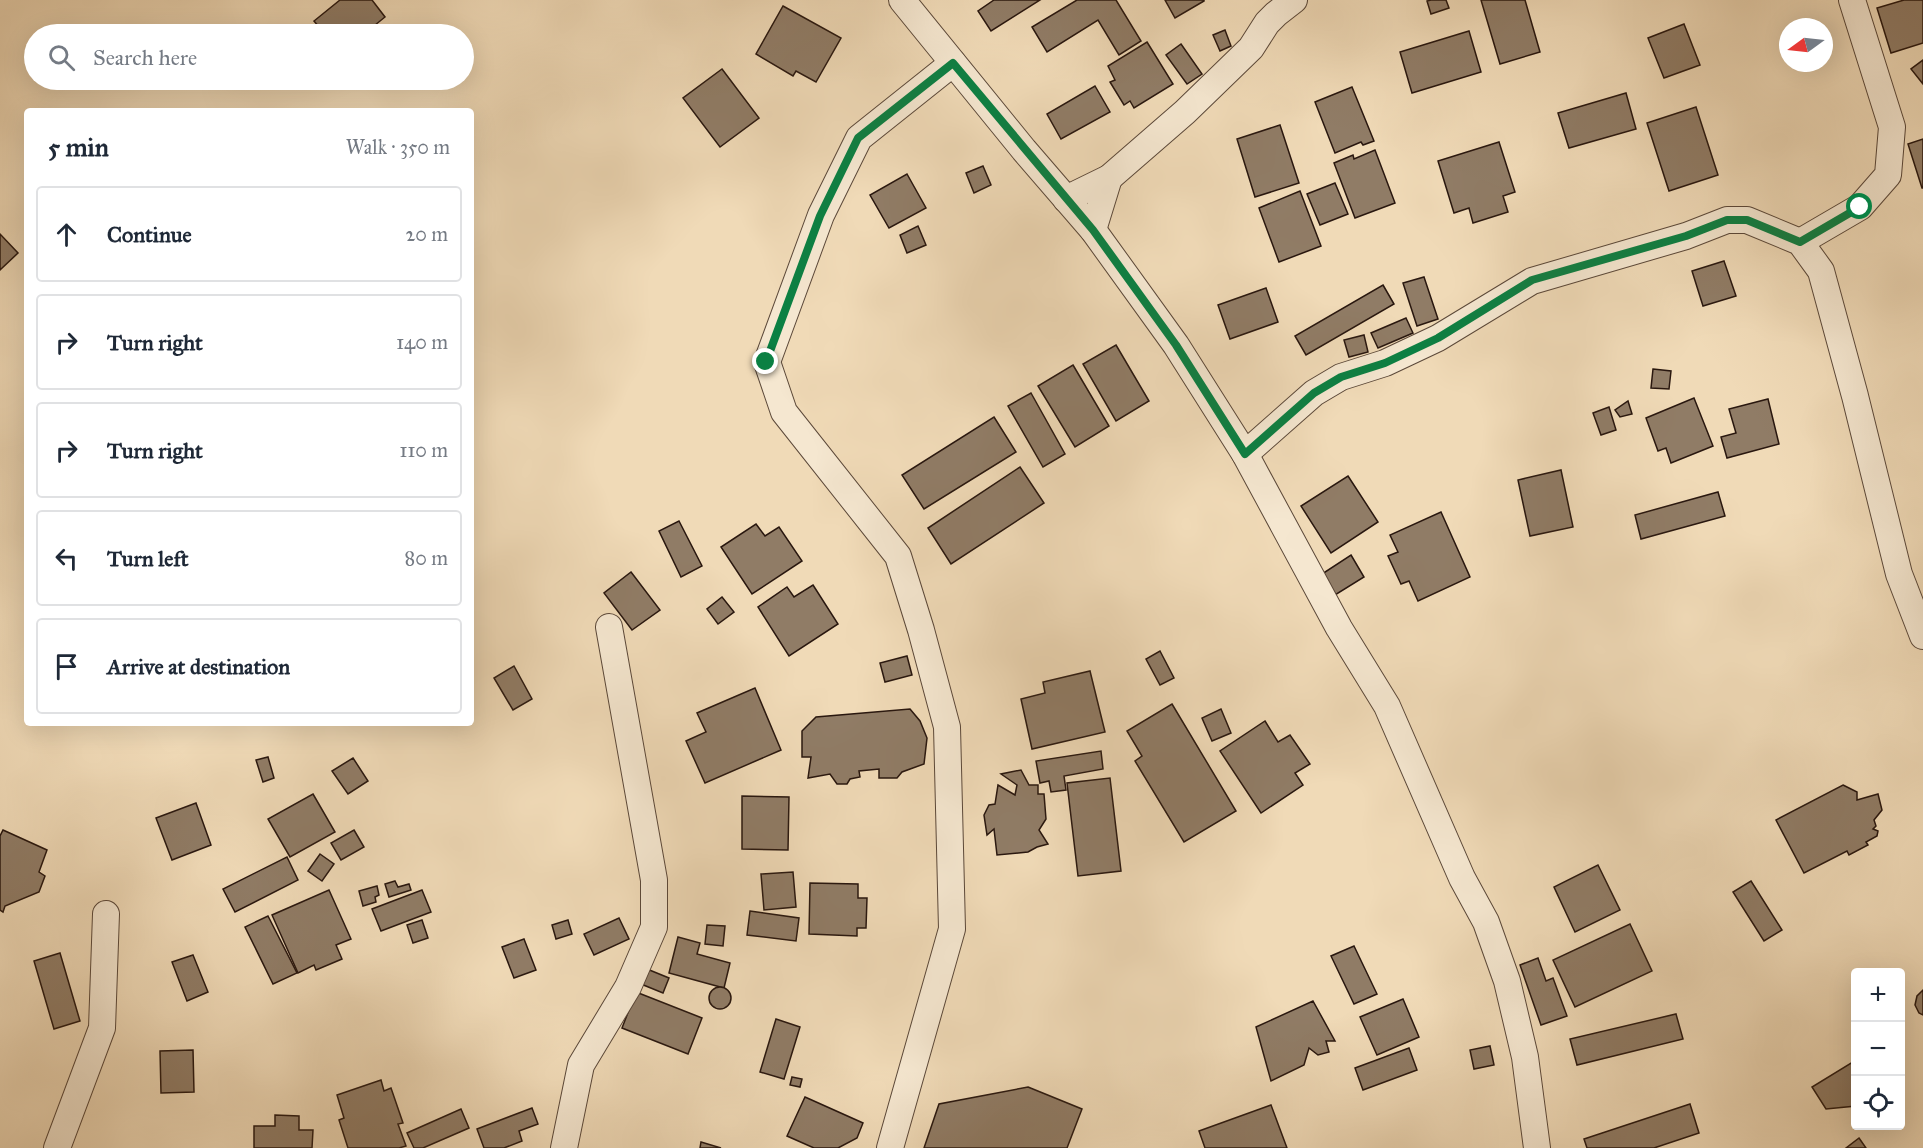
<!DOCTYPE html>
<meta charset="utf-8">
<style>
body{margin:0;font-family:"IM FELL Great Primer",serif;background:#f2f2f3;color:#1f2937}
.controls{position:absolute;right:18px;bottom:18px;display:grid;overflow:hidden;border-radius:6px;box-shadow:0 6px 24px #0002}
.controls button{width:54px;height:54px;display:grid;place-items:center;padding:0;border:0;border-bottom:2px solid #e0e1e3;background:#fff;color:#1f2937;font:30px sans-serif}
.compass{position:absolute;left:1779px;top:18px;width:54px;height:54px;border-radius:50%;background:#fff;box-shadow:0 6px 24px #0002;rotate:255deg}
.stop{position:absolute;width:18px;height:18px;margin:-14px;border:4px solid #0b8043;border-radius:50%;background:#fff}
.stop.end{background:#0b8043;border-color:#fff;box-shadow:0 2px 6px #0008}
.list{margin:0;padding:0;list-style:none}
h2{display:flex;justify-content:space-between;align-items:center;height:78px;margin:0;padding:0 24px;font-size:26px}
h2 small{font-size:20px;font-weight:400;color:#747a83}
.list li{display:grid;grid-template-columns:39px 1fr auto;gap:18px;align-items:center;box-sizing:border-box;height:96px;margin:0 12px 12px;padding:0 12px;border:2px solid #e0e1e3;border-radius:6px}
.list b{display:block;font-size:22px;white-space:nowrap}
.list em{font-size:20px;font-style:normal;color:#747a83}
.icon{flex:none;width:33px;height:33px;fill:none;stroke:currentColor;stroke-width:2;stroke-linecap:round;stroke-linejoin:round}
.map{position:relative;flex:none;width:1923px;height:1148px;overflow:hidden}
.search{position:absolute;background:#fff;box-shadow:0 6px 24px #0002;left:24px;top:24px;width:450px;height:66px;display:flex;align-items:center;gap:15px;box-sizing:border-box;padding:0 21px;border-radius:33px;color:#747a83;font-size:22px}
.panel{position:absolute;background:#fff;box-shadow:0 6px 24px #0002;left:24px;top:108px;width:450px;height:618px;border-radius:6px}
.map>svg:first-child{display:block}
.building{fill:#907c66;stroke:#29170f;stroke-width:1.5}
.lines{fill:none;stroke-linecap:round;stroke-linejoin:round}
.street-casing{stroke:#5b4839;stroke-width:28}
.street{stroke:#f5e7d0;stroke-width:26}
.route{stroke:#0b8043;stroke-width:8}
</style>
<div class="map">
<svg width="1923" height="1148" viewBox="0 0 1923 1148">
<rect width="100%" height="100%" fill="#f0dab7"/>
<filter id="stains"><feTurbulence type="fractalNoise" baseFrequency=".00333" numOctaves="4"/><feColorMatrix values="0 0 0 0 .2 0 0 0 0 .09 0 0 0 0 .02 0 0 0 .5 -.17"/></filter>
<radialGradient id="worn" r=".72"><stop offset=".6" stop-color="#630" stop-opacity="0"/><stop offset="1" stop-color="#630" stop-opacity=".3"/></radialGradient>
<g class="building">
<path d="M340,0H372L385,17L364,34H325L314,21Z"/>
<path d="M994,0H1040L991,31L978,11Z"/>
<path d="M1077,0H1116L1141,41L1119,55L1098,20L1047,52L1032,27Z"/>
<path d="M1165,0H1204V1L1175,18Z"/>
<path d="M1431,0H1446L1449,8L1431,14L1427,1Z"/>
<path d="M1481,0H1525L1540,52L1500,64Z"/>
<path d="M1904,0H1923V43L1891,53L1877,8Z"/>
<path d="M783,6L841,38L816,82L796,71L793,76L756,54Z"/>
<path d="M1684,24L1700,65L1664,78L1648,38Z"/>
<path d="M1225,30L1231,46L1220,51L1213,35Z"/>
<path d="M1469,31L1481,72L1412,93L1400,52Z"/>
<path d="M1147,42L1173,84L1134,108L1130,101L1124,105L1110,82L1115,80L1108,66Z"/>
<path d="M1181,44L1202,74L1187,84L1166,55Z"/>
<path d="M1923,60V84L1911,69Z"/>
<path d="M722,69L759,118L720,147L683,98Z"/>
<path d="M1095,86L1110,112L1061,139L1047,114Z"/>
<path d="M1352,87L1374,141L1363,145L1361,142L1335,153L1315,102Z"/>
<path d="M1626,93L1636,129L1569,148L1558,113Z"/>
<path d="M1696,107L1718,175L1669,191L1647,123Z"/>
<path d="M1280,125L1299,183L1255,197L1237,139Z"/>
<path d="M1923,139V188H1922L1908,144Z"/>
<path d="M1499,142L1515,192L1503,196L1508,212L1473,223L1469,208L1454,213L1438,161Z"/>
<path d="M1375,150L1395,203L1355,218L1334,163L1353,155L1354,159Z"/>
<path d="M983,166L991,185L974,193L966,173Z"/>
<path d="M907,174L926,208L889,228L870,195Z"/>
<path d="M1335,183L1348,214L1320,225L1307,194Z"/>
<path d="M1300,191L1321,246L1279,262L1259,208Z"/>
<path d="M918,226L926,245L907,253L900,235Z"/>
<path d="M0,234L18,253L0,270Z"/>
<path d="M1724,261L1736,296L1703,306L1692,271Z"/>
<path d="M1424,277L1438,319L1417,326L1403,283Z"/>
<path d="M1383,285L1394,304L1306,355L1295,336Z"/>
<path d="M1266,288L1278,322L1230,339L1218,305Z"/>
<path d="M1406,318L1413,333L1378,348L1371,333Z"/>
<path d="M1364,335L1368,352L1349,357L1344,340Z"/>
<path d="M1116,345L1149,401L1116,421L1083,364Z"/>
<path d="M1073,365L1109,426L1075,447L1038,386Z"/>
<path d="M1653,369L1671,371L1669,389L1651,388Z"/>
<path d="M1031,393L1065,454L1043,467L1008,406Z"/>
<path d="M1694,398L1713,446L1671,463L1666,448L1658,451L1646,418Z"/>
<path d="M1768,399L1779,444L1727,458L1721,437L1736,433L1729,409Z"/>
<path d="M1628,401L1632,414L1620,417L1615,410Z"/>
<path d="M1609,407L1616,430L1601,435L1593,413Z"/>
<path d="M994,417L1016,452L924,509L902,475Z"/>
<path d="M1020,467L1044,503L951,564L928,528Z"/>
<path d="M1561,470L1573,527L1530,536L1518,480Z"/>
<path d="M1348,476L1378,522L1331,553L1301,506Z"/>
<path d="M1718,492L1725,516L1641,539L1635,515Z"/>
<path d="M1441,512L1470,577L1418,601L1409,581L1401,584L1388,556L1398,552L1390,535Z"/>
<path d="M679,521L702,566L681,577L659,531Z"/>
<path d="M756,524L765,536L779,527L802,561L752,594L721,547Z"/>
<path d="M1351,555L1364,577L1335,595L1322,574Z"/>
<path d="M631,572L660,610L632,630L604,593Z"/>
<path d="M813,585L838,624L789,656L758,607L787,587L794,597Z"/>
<path d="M722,597L734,612L718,624L707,609Z"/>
<path d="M1160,651L1174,678L1160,685L1146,659Z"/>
<path d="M907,656L912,675L885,682L880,663Z"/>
<path d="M514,666L532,699L513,710L494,678Z"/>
<path d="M1090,671L1105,732L1032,749L1021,699L1045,693L1043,682Z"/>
<path d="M755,688L781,750L705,783L686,741L706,732L697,713Z"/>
<path d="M1172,704L1236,811L1184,842L1135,761L1142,756L1127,731Z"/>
<path d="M910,709L920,721L927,738L924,764L902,772L897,778H879V769L859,771L860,777L850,779L847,784H837L830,774L808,778L811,757H802V731L816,717Z"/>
<path d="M1221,709L1231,733L1212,741L1202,718Z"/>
<path d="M1265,721L1278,742L1290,735L1310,764L1295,773L1303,785L1261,813L1220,751Z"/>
<path d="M1101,751L1103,769L1064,776L1066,790L1051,792L1049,781L1040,783L1036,761Z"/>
<path d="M268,757L274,778L263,782L256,760Z"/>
<path d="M353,758L368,781L348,794L332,771Z"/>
<path d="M1021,770L1029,785H1038V794H1044L1046,819L1039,830L1048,844L1037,847L1028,852L997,855L994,829L987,835L984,815L989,805L995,804L998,785L1015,795L1017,785L1001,774Z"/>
<path d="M1110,778L1121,871L1078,876L1067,783Z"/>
<path d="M1843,785L1857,792V800L1878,794L1882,810L1874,820L1876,826L1873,829L1878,831L1877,836L1866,842L1868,845L1849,855L1847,851L1804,873L1776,820Z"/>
<path d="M313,794L335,832L290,857L268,819Z"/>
<path d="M742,796L789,797L788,850L742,849Z"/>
<path d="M196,803L211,845L172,860L156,818Z"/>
<path d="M3,830L47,850L39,872L45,876L39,892L5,906L3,912L0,910V836Z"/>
<path d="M354,830L364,847L341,860L331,843Z"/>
<path d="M320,854L334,864L322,881L308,871Z"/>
<path d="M287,857L298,880L235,912L223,889Z"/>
<path d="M1598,865L1620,910L1575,932L1554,887Z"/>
<path d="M793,872L796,907L764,910L761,874Z"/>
<path d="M395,881L398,887L409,884L411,890L389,897L385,884Z"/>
<path d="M1751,881L1782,930L1764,941L1733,892Z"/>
<path d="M810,883L858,884V898H867L866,928H857V936L809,934Z"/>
<path d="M377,886L379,895L375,897L376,902L363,906L359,891Z"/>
<path d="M329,890L351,939L336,945L342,959L316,970L314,965L298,973L272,915Z"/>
<path d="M422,890L431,912L381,931L372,909Z"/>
<path d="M750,911L799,918L796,941L747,935Z"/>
<path d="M268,916L297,973L273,984L245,927Z"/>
<path d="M619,918L629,939L594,955L584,934Z"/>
<path d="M422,920L428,938L413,943L407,925Z"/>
<path d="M568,920L572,934L556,939L552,925Z"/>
<path d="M1630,924L1652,971L1575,1007L1553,960Z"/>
<path d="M707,925L725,926L723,946L705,944Z"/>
<path d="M678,937L700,943L697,954L730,963L724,988L669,973Z"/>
<path d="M524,939L536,970L514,978L502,947Z"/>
<path d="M1354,946L1377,994L1354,1004L1331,956Z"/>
<path d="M60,953L80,1021L54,1029L34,961Z"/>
<path d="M193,955L208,992L187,1001L172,962Z"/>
<path d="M1538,958L1546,981L1553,978L1567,1016L1541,1025L1520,965Z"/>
<path d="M647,969L669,978L663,993L641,984Z"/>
<circle cx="720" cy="998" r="11"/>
<path d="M1923,990V1015L1919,1013L1915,1005L1917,996Z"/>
<path d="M636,992L702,1018L688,1054L622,1028Z"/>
<path d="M1403,999L1419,1037L1377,1055L1360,1017Z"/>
<path d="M1313,1001L1335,1041H1326L1329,1052L1318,1055L1309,1048L1304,1065L1271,1081L1256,1027Z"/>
<path d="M1676,1014L1683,1039L1577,1065L1570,1039Z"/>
<path d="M776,1019L800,1027L784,1079L760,1072Z"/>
<path d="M1490,1046L1494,1065L1474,1069L1470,1050Z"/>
<path d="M1409,1048L1417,1070L1363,1090L1355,1068Z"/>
<path d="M193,1050L194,1092L161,1093L160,1051Z"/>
<path d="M1856,1060V1106L1826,1109L1812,1087Z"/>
<path d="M792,1077L802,1079L800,1087L790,1085Z"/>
<path d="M381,1080L384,1091L391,1088L403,1123L398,1124L406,1146L399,1148H348L339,1120L344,1118L337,1095Z"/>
<path d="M1028,1087L1082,1109L1067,1148H924L939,1104Z"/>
<path d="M805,1097L863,1123L857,1138L838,1148H814L787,1136Z"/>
<path d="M1690,1104L1699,1133L1654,1148H1587L1584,1139Z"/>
<path d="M1271,1105L1287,1148H1205L1199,1131Z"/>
<path d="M532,1108L538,1124L519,1131L522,1141L504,1148H484L477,1129Z"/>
<path d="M461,1109L469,1128L423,1148H414L407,1133Z"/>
<path d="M275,1115L299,1116V1130H313L312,1148H254V1126H275Z"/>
<path d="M1859,1138L1866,1148H1846Z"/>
<path d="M701,1142L721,1148H700Z"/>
</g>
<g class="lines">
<g class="street-casing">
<g id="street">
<path d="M902,0L1024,150L1093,230L1176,345L1245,454L1339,628L1387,706L1462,878L1486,922L1507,981L1525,1057L1537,1148"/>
<path d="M1066,199L1109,178L1185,112L1251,48L1267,23L1276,14L1294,0"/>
<path d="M1093,230L1109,178"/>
<path d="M1800,242L1860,207L1888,175L1892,127L1852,0"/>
<path d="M1245,454L1314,393L1341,377L1385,363L1438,338L1532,281L1686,236L1727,220H1747L1800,242L1821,271L1855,396L1899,574L1923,636"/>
<path d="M57,1148L102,1028L106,914"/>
<path d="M564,1148L581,1065L628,987L654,927V880L609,627"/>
<path d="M890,1148L952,929L947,727L921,630L898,556L784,412L767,362L821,215L859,138L953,63"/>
</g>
</g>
<use href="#street" class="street"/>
</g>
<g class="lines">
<path class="route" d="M766,362L820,216L858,138L953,63L1093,230L1176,345L1245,454L1314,393L1341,377L1385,363L1438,338L1532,280L1686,236L1727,220H1747L1800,242L1860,207"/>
</g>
<rect width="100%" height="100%" filter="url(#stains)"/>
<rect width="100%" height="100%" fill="url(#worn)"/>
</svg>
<div class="controls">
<button>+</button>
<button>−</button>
<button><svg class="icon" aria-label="locate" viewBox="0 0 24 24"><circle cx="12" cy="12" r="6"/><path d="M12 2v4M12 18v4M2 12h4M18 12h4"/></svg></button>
</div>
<svg class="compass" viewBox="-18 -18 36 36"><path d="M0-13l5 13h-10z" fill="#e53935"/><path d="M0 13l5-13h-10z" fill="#747a83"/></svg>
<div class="stop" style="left:1860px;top:207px"></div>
<div class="stop end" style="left:766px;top:362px"></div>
<div class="search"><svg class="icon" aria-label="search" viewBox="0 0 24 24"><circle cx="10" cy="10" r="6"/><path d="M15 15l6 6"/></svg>Search here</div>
<section class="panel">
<h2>5 min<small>Walk · 350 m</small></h2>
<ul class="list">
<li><svg class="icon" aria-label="ahead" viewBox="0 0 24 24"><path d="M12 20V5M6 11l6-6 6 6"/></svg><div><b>Continue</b></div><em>20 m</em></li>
<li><svg class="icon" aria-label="right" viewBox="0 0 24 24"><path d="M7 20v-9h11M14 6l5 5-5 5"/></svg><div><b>Turn right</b></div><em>140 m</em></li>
<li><svg class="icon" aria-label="right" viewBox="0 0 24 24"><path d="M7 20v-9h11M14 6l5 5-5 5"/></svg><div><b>Turn right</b></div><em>110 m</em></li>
<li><svg class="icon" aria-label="left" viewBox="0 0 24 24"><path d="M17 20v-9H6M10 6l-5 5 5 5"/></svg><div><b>Turn left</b></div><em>80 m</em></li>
<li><svg class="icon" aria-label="arrive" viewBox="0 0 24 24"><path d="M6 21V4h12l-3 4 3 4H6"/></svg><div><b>Arrive at destination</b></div></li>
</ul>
</section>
</div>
